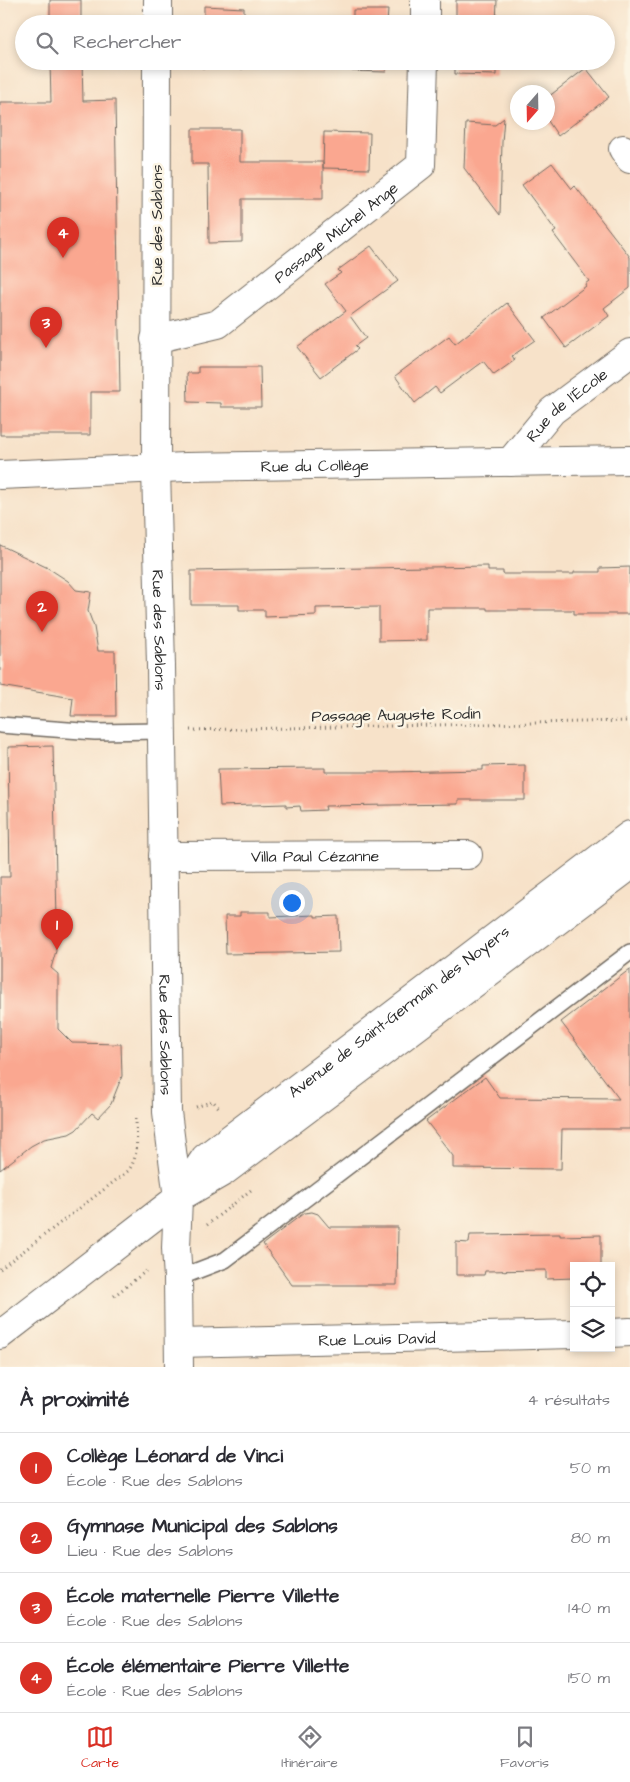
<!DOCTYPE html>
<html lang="fr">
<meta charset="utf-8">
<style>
body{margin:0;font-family:"Architects Daughter",sans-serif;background:#f2f2f3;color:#2b2b33}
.controls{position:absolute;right:15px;bottom:15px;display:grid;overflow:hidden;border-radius:0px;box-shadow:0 2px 8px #0003}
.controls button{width:45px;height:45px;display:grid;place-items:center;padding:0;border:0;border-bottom:1px solid #e1e1e2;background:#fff;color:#2b2b33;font:25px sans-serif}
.compass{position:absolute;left:510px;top:85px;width:45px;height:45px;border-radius:50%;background:#fff;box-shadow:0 2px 8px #0003;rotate:200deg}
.you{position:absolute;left:291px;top:902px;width:18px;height:18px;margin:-12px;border:4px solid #fff;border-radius:50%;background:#1a73e8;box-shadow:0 0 0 8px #1a73e833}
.badge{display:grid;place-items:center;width:32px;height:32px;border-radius:50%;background:#d93025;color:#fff;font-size:16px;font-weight:700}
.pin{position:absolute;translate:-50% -41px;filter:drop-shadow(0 1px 2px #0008)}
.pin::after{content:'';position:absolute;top:26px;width:18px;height:15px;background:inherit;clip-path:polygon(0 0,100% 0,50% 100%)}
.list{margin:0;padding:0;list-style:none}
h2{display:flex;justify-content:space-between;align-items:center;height:65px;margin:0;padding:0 20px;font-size:21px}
h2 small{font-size:16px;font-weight:400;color:#7c7c81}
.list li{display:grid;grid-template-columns:32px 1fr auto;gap:15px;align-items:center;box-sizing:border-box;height:70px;padding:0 20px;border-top:1px solid #e1e1e2}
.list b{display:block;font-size:19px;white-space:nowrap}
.list p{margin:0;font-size:16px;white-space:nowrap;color:#7c7c81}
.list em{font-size:16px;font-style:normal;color:#7c7c81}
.icon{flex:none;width:28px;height:28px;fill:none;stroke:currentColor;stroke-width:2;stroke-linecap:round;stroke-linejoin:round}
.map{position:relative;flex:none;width:630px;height:1367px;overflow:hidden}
.search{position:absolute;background:#fff;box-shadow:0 2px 8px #0003;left:15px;right:15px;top:15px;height:55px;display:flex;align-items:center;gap:12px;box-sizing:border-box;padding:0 18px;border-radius:28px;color:#7c7c81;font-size:19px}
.sheet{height:345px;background:#fff}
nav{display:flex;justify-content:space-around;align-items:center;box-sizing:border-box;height:70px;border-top:1px solid #e1e1e2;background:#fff;font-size:14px;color:#7c7c81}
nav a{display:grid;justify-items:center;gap:2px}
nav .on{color:#d93025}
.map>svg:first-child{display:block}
.building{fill:#faa790}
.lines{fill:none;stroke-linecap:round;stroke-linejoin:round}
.service-casing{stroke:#726b62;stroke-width:18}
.minor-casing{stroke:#726b62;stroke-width:30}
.secondary-casing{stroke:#726b62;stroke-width:30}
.path{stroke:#726b62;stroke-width:3;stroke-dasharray:1 4;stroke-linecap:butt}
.service{stroke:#fff;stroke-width:15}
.minor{stroke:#fff;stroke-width:28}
.secondary{stroke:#fff;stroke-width:28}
.labels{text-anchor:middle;stroke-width:5;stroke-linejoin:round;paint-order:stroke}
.street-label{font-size:16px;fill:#2b2b2b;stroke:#fcf5e5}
</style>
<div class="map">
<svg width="630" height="1367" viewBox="0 0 630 1367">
<rect width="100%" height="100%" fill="#fcf5e5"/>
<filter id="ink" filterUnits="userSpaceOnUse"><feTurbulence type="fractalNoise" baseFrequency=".02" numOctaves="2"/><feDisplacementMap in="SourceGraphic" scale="10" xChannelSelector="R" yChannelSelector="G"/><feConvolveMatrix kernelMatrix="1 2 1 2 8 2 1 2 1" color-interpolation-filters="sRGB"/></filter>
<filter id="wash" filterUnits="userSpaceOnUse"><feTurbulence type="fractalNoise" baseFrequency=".0096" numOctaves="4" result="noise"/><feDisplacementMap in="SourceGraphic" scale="20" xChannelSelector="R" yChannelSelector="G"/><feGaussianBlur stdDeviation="1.12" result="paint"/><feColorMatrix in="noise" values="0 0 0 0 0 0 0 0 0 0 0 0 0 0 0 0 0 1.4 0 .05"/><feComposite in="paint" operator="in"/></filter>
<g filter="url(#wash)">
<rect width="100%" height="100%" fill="#f7e2c9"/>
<g id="blocks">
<g class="building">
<rect x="50" y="0" width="31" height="24"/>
<path d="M456,0H497L496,24H456Z"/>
<path d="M204,6L244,8V24H204Z"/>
<path d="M353,10H388L387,24H353Z"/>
<path d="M50,61H82L83,101L115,100L120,392H90V435H0V102H51Z"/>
<path d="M203,61H243V69L202,68Z"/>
<path d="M353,61H386V72L352,71Z"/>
<path d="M496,61V75L455,74V61Z"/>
<path d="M586,68L609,97L558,136L548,121V97Z"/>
<path d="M504,118L502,142L500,215L464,168L466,123L495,125Z"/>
<path d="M192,129H240V162H323V199H242V242L209,243L208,164H192Z"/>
<path d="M324,132L370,133L369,169L323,168Z"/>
<path d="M552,163L572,189L575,186L630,257V288L604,308L609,316L566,348L544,318L586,286L585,284L589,281L553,233L556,231L522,185Z"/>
<path d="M371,246L398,281L350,316L366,338L355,346L358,349L321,377L297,347L346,311L325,284L341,273L338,270Z"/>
<path d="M507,303L535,340L512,356L515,360L494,375L483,361L440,393L435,387L415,403L395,376L449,336L455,344Z"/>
<path d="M198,367H260L261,407H221V403L188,402L187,373H198Z"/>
<path d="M0,545L48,568L68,581L76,590L91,592L88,611L94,627L98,651H115L116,716H71L73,698L0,686Z"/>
<path d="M488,566V571H503V574H574V572H600V568L630,567L629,614H574V610H487V608H427V640L379,641V607L316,608V615L265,617V610H239V605H191V571Z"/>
<path d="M53,746L57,920L53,923L56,951L51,968L58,974V1029L72,1043L121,1044L122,1076L111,1104L98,1118L92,1113L76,1130L69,1134L44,1139L31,1146L0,1170V877H10L8,747Z"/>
<path d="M525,765V800H458V804L325,806L326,810L301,811L300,806L286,807V804L220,806L218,769L325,768V772H389L483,770V766Z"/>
<path d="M240,912H270V917L315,915V917L338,916L339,952L226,954L225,916H240Z"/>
<path d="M630,969V1129H562L561,1169L453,1168V1156L426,1121L485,1077L500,1098L619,1099L561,1022Z"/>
<path d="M312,1212L318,1214L329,1227H398L397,1285H292L263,1244L304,1213Z"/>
<path d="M560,1234V1236L601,1235V1266H574V1278L546,1279V1270L485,1271L484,1275H456V1242L469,1243L470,1235Z"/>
</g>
</g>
</g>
<g filter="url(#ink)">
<use href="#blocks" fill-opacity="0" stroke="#726b62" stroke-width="1"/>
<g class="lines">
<g class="service-casing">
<g id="service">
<path d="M0,725L95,732L162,731"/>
<path d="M178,1278L225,1260L630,952"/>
</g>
</g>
<g class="minor-casing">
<g id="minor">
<path d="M158,24V0"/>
<path d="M425,24V0"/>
<path id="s1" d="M157,61L156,469L161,666L167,1112L178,1198L176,1248L178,1278L179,1367"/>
<path d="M623,149L630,159"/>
<path id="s2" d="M155,339L218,324L421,165L424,61"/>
<path id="s3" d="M510,462L552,411L630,353"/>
<path id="s4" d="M0,475L186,467L630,460"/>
<path id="s5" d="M163,856L468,855"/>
<path d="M611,1333L630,1332"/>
<path id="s6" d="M179,1343L574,1334"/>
</g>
</g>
<g class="secondary-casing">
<g id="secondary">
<path id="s7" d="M182,1192L205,1158L630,835"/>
<path d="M0,1335L178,1198L223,1172L630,866"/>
</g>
</g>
<g class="path">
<path d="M190,730L630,721"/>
<path d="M196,1107L213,1101L220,1109"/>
<path d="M207,1225L251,1190"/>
<path d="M0,1269L128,1171C140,1156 136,1136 136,1118"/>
<path d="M114,1296L146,1271"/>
</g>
<use href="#service" class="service"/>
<use href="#minor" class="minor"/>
<use href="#secondary" class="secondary"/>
</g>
</g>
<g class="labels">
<g class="street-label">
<text transform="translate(156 225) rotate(-90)" y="6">Rue des Sablons</text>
<text dy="6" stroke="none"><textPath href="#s2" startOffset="214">Passage Michel Ange</textPath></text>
<text dy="6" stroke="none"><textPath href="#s3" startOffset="81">Rue de l'École</textPath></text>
<text dy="6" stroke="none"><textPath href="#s4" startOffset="315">Rue du Collège</textPath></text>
<text dy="6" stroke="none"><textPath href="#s1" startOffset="569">Rue des Sablons</textPath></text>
<text transform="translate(396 714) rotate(-1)" y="6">Passage Auguste Rodin</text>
<text dy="6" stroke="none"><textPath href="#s5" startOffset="152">Villa Paul Cézanne</textPath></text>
<text dy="6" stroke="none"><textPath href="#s7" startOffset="284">Avenue de Saint-Germain des Noyers</textPath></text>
<text dy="6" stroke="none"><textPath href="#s1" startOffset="974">Rue des Sablons</textPath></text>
<text dy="6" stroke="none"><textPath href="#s6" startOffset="198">Rue Louis David</textPath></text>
</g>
</g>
</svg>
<div class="controls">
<button><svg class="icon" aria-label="locate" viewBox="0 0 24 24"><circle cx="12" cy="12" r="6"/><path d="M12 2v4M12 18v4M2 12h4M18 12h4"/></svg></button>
<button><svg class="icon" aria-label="layers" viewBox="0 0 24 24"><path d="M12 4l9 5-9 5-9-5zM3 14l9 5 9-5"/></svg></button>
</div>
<svg class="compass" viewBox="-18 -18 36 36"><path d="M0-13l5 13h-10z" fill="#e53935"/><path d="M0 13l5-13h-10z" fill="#7c7c81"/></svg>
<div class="you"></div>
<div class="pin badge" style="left:57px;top:950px">1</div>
<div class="pin badge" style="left:42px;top:632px">2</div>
<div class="pin badge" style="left:46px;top:348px">3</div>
<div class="pin badge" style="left:63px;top:258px">4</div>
<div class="search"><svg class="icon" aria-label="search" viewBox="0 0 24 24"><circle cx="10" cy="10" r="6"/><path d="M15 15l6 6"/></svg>Rechercher</div>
</div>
<section class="sheet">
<h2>À proximité<small>4 résultats</small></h2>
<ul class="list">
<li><span class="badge">1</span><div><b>Collège Léonard de Vinci</b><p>École · Rue des Sablons</p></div><em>50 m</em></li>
<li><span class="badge">2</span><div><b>Gymnase Municipal des Sablons</b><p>Lieu · Rue des Sablons</p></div><em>80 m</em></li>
<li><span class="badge">3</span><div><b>École maternelle Pierre Villette</b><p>École · Rue des Sablons</p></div><em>140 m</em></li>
<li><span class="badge">4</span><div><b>École élémentaire Pierre Villette</b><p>École · Rue des Sablons</p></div><em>150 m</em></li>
</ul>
</section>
<nav>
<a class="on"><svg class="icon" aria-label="map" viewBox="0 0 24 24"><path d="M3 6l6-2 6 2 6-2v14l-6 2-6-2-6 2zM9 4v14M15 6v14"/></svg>Carte</a>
<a><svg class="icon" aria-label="directions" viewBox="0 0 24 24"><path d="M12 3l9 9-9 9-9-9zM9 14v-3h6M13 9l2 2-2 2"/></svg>Itinéraire</a>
<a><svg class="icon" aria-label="saved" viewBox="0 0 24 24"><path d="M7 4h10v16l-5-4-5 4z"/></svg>Favoris</a>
</nav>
